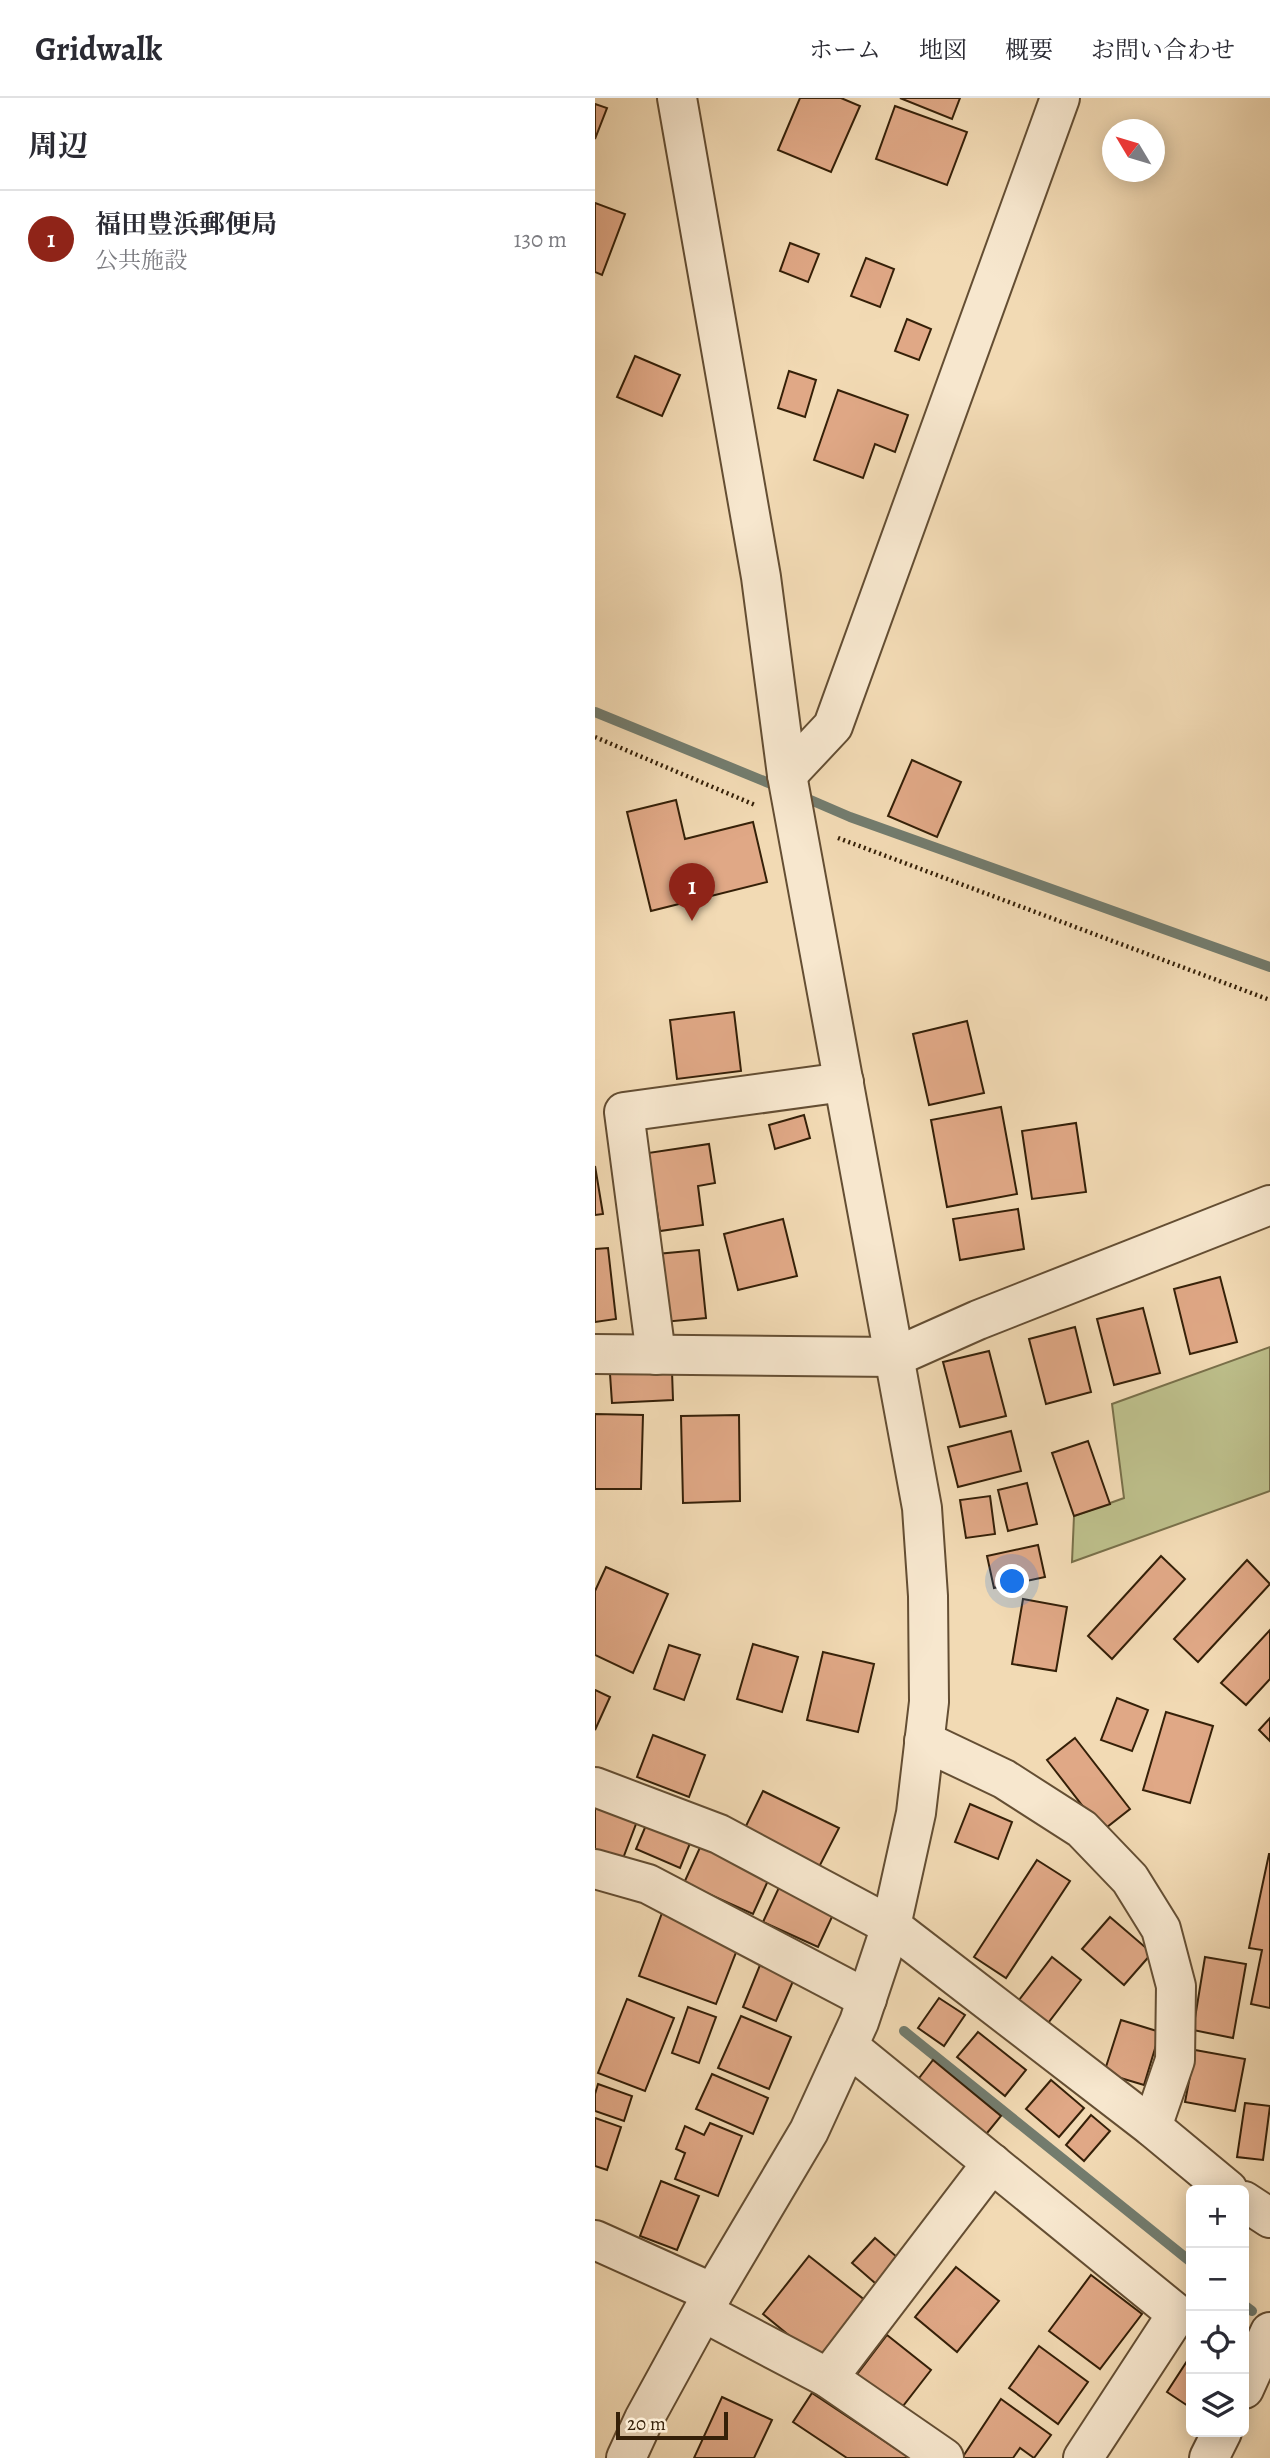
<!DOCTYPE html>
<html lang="ja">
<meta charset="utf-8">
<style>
body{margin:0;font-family:Alegreya,"Noto Serif JP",serif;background:#f2f2f3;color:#2b2b33}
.controls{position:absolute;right:21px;bottom:21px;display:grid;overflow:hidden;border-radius:10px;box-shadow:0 4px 18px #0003}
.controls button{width:63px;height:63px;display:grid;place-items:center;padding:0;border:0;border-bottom:2px solid #e1e1e2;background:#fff;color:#2b2b33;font:35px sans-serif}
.compass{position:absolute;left:507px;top:21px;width:63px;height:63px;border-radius:50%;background:#fff;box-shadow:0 4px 18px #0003;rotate:308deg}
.scale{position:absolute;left:21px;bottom:18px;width:112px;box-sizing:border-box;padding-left:7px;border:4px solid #352008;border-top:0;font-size:19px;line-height:24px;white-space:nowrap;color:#352008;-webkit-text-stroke:5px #f7e7ce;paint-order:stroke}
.you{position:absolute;left:418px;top:1484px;width:24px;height:24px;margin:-18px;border:5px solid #fff;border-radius:50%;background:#1a73e8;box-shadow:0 0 0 10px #1a73e833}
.badge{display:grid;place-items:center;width:46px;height:46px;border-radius:50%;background:#8f2418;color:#fff;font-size:23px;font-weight:700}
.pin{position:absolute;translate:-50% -58px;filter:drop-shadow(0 2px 4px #0008)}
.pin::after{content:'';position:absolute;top:37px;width:24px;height:21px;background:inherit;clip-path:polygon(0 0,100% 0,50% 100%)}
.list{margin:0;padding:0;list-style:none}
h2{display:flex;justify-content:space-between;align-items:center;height:91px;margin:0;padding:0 28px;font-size:30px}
h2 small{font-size:23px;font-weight:400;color:#7c7c81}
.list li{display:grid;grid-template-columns:46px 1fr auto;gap:21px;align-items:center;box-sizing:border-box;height:98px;padding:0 28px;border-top:2px solid #e1e1e2}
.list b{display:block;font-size:26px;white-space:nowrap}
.list p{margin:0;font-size:23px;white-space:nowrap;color:#7c7c81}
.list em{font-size:23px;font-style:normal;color:#7c7c81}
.icon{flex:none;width:38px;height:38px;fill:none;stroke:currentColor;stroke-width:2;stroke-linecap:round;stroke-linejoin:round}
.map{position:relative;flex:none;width:675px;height:2360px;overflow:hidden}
header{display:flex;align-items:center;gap:42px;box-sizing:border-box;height:98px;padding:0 35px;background:#fff;border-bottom:2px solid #e1e1e2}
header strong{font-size:33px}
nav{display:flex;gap:38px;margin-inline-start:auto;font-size:24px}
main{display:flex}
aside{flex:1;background:#fff}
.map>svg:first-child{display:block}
.green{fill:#bdbf8b;stroke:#79704a;stroke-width:2}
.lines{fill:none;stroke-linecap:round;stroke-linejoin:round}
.stream{stroke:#737c6e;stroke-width:10}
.building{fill:#e0a886;stroke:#352008;stroke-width:2}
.minor-casing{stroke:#644e33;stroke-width:42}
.path{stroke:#352008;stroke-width:4.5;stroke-dasharray:2 3.5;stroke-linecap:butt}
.minor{stroke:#f7e7ce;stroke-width:38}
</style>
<header>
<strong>Gridwalk</strong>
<nav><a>ホーム</a><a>地図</a><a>概要</a><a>お問い合わせ</a></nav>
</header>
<main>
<aside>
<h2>周辺<small></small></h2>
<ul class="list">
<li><span class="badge">1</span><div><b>福田豊浜郵便局</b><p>公共施設</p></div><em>130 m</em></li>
</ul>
</aside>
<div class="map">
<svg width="675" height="2360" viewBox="0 0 675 2360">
<rect width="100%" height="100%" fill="#f2dab4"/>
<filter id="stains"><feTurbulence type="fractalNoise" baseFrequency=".00286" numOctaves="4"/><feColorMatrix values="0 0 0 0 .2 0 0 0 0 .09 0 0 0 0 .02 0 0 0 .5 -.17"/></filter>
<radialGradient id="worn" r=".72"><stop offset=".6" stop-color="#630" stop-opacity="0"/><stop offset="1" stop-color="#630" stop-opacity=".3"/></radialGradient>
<path class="green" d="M675,1249V1393L477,1464L479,1418L529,1400L517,1306Z"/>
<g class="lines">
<g class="stream">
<path d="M0,614L186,690"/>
<path d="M204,697L255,719L675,869"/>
<path d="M309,1933L596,2164"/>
<path d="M649,2207L657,2213"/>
</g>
</g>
<g class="building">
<path d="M205,0H246L265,8L236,74L183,52Z"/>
<path d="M305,0H365L357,21Z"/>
<path d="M0,6L12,10L0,41Z"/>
<path d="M300,8L372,34L352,87L281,61Z"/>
<path d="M0,105L30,116L7,177L0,174Z"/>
<path d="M195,145L224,156L213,184L185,173Z"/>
<path d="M271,160L299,171L285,209L256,198Z"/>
<path d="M312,221L336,231L324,262L300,253Z"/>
<path d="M40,258L85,277L67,318L22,299Z"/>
<path d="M194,273L221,282L210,319L183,310Z"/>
<path d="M243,292L313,317L300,354L280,346L268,380L219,362Z"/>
<path d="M317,662L366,684L342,739L293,718Z"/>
<path d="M81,702L90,741L158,724L172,784L56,813L32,714Z"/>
<path d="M139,914L146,973L82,981L75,922Z"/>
<path d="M372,923L389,995L334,1007L318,936Z"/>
<path d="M406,1009L422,1096L352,1109L336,1022Z"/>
<path d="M209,1017L215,1040L180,1051L174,1027Z"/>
<path d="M481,1025L491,1094L437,1101L427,1033Z"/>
<path d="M114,1046L120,1085L103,1088L108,1127L65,1133L53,1055Z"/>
<path d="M0,1068L8,1116L0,1117Z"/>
<path d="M423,1111L429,1151L365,1162L358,1121Z"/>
<path d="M188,1121L202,1178L143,1192L129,1136Z"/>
<path d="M13,1150L21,1221L0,1224V1151Z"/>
<path d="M104,1152L111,1220L68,1224L62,1156Z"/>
<path d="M625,1179L642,1244L595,1256L579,1191Z"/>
<path d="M548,1210L565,1275L519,1287L502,1221Z"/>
<path d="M480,1229L496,1294L451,1306L434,1241Z"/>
<path d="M394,1253L411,1318L365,1329L348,1264Z"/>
<path d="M77,1273L78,1302L17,1305L15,1276Z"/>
<path d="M0,1316L48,1317L46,1391H0Z"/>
<path d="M144,1317L145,1403L88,1405L86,1318Z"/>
<path d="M416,1333L426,1373L363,1389L353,1349Z"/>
<path d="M493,1343L515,1406L479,1418L457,1355Z"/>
<path d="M432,1385L442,1426L413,1433L403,1392Z"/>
<path d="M395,1398L400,1436L371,1440L365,1402Z"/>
<path d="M443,1447L450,1479L399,1490L392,1458Z"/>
<path d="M566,1458L590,1481L517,1561L493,1538Z"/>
<path d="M652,1462L675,1486L603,1564L579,1541Z"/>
<path d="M11,1469L73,1496L38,1575L0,1557V1493Z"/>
<path d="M428,1501L472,1509L461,1573L417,1566Z"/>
<path d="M675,1532V1581L651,1607L626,1585Z"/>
<path d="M158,1546L203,1559L187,1614L142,1601Z"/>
<path d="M74,1547L105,1557L89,1602L59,1591Z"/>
<path d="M228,1554L279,1566L263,1634L212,1622Z"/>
<path d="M0,1592L15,1599L0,1632Z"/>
<path d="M522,1600L553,1612L537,1653L506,1642Z"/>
<path d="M571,1614L618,1628L595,1705L548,1692Z"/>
<path d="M675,1620V1643L664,1632Z"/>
<path d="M58,1637L110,1657L94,1699L42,1679Z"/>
<path d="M480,1640L535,1711L507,1733L452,1662Z"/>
<path d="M168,1693L244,1730L224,1769L149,1732Z"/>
<path d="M0,1702L44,1718L27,1763L0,1753Z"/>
<path d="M375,1706L417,1724L403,1761L360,1744Z"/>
<path d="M54,1720L98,1738L85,1770L41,1751Z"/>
<path d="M107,1745L176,1776L158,1816L89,1785Z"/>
<path d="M674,1756H675V1910L656,1906L667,1852L654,1850Z"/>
<path d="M442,1762L475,1783L411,1880L379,1859Z"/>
<path d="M187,1783L242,1808L223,1849L168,1824Z"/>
<path d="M67,1815L145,1844L121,1906L44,1878Z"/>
<path d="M515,1819L557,1855L529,1887L487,1851Z"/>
<path d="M457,1859L486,1882L450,1929L421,1906Z"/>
<path d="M610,1859L651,1866L638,1940L598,1932Z"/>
<path d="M165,1867L199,1881L181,1923L148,1909Z"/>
<path d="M344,1900L370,1917L349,1948L323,1930Z"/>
<path d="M32,1901L79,1920L50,1993L3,1975Z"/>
<path d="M93,1909L121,1919L104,1965L77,1955Z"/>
<path d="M146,1918L196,1939L174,1991L123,1970Z"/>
<path d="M526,1922L565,1934L549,1987L509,1975Z"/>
<path d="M383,1934L431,1972L410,1998L362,1959Z"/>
<path d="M600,1952L650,1961L640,2013L590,2004Z"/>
<path d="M338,1962L406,2018L388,2040L321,1984Z"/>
<path d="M117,1976L173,2000L158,2036L101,2011Z"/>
<path d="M456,1982L489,2010L464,2039L431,2011Z"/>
<path d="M3,1986L37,1998L29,2023L0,2013V1996Z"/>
<path d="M650,2005L675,2008L668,2062L642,2059Z"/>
<path d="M496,2017L515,2033L489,2063L471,2047Z"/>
<path d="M0,2020L26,2029L12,2072L0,2068Z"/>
<path d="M115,2025L147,2038L123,2098L80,2081L90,2055L81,2051L90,2028L109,2037Z"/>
<path d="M66,2083L104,2098L82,2152L45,2138Z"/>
<path d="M280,2140L310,2166L288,2192L257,2165Z"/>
<path d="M214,2158L271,2203L224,2262L168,2216Z"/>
<path d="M361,2169L404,2203L362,2254L320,2219Z"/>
<path d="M496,2177L547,2216L505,2271L454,2233Z"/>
<path d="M292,2237L336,2272L301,2317L257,2283Z"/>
<path d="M444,2248L493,2284L463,2326L414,2290Z"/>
<path d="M596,2257V2310L572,2294Z"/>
<path d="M217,2295L315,2360H252L198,2324Z"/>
<path d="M127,2299L177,2322L159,2360H99Z"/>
<path d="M406,2301L456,2337L439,2360L425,2350L418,2360H367Z"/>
</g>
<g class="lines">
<g class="minor-casing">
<g id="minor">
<path d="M192,677L238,628L465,0"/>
<path d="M0,1256L300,1259L383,1222L675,1107"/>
<path d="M61,1257L29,1014L249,984"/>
<path d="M329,1643L409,1681L487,1731L535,1781L566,1831L581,1888L580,1962L557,2029"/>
<path d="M0,1689L124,1736L296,1828L557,2029L633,2092"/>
<path d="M0,1771L53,1786L272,1901"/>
<path d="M253,1948L582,2216L488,2360"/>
<path d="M649,2103L675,2120"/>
<path d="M0,2142L118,2195"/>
<path d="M108,2214L233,2280L349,2360"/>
<path d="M233,2280L397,2065"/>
<path d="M649,2291L675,2234"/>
<path d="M31,2360L49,2321L118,2195L214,2033L264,1924L296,1828L321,1715L334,1604L333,1498L327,1410L192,677L166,479L82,0"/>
<path d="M614,2360L627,2334"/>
</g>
</g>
<g class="path">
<path d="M0,639L160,707"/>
<path d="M243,740L675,902"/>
</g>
<use href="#minor" class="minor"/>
</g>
<rect width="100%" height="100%" filter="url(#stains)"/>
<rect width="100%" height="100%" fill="url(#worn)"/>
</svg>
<div class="controls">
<button>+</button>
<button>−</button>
<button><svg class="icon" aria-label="locate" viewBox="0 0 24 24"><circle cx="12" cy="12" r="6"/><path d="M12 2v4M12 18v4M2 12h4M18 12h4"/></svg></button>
<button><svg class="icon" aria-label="layers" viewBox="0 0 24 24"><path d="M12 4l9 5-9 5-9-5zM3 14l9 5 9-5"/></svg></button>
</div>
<svg class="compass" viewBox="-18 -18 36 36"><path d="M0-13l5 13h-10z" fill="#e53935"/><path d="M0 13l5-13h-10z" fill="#7c7c81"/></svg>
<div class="scale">20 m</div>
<div class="you"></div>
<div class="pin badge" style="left:97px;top:823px">1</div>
</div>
</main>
